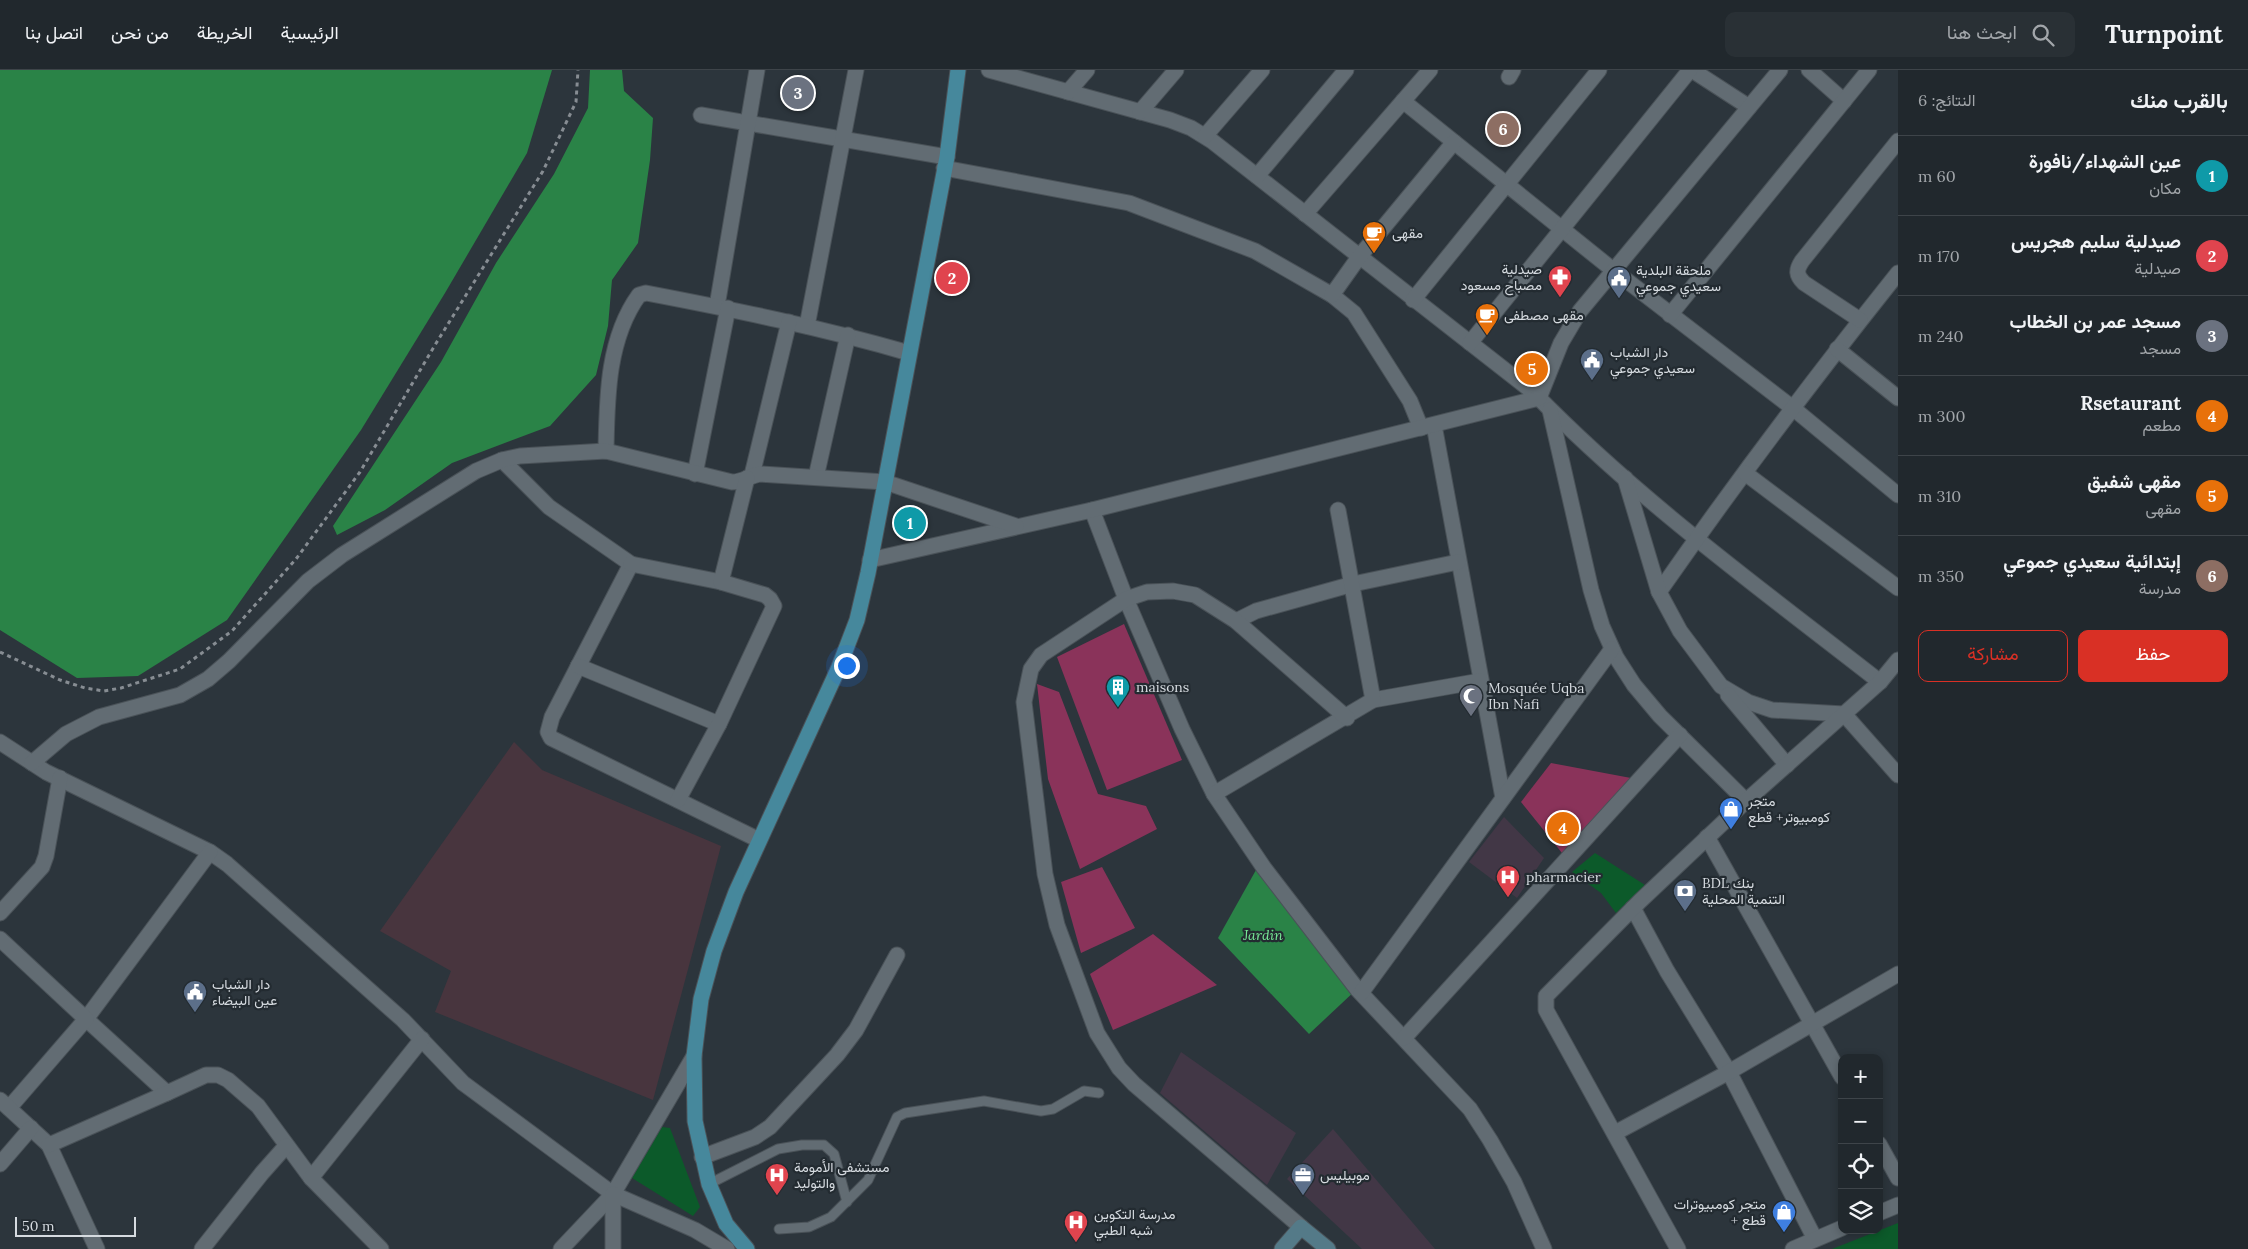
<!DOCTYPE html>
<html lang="ar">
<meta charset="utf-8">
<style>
body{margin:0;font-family:Lora,Vazirmatn,serif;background:#293035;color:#f1f3f6;direction:rtl}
.controls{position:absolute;right:15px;bottom:15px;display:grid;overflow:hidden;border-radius:10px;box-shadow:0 2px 8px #0003}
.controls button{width:45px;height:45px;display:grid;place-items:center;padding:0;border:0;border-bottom:1px solid #3e4449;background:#21282d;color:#f1f3f6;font:25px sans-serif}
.scale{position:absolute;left:15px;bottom:12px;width:121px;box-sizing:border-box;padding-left:5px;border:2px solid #d6dbe0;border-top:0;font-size:14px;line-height:18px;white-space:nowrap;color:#d6dbe0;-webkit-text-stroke:4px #232b31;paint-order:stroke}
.you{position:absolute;left:846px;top:595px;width:18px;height:18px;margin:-12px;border:4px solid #fff;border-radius:50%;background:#1a73e8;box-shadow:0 0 0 8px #1a73e833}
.badge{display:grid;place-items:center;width:32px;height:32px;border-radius:50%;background:#d93025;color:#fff;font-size:16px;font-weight:700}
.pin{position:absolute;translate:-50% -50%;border:2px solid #fff;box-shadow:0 1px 5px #0006}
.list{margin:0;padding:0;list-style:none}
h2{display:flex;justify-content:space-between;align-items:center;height:65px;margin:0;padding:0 20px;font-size:21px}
h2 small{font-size:16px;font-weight:400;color:#a2a6aa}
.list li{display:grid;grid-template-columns:32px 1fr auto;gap:15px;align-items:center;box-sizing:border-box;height:80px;padding:0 20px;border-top:1px solid #3e4449}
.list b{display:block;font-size:19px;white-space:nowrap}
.list p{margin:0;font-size:16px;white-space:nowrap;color:#a2a6aa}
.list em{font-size:16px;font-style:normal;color:#a2a6aa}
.actions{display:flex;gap:10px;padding:15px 20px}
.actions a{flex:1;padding:11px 0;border:1px solid #d93025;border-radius:10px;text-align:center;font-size:18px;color:#d93025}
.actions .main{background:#d93025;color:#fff}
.icon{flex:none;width:28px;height:28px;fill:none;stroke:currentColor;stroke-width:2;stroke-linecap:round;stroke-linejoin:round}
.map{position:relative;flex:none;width:1898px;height:1179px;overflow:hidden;direction:ltr}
header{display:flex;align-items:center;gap:30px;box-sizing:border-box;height:70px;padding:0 25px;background:#21282d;border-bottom:1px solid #3e4449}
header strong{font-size:24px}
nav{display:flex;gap:28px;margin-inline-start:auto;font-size:18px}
.search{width:350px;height:45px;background:#293035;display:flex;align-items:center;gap:12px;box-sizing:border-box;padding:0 18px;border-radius:10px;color:#a2a6aa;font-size:19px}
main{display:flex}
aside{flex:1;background:#21282d}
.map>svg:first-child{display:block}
.commercial{fill:#423746}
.education{fill:#48353e}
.green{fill:#0c5a2a}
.forest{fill:#2a8347}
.building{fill:#8a335a}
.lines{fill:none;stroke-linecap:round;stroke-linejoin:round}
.lane-casing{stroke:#4a5258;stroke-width:11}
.street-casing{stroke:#4a5258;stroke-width:17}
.secondary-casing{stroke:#4a5258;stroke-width:17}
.primary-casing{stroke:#4a5258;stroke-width:17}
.path{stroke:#878d93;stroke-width:3;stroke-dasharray:4 4;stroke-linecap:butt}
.lane{stroke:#626c73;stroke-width:9}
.street{stroke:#626c73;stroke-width:15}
.secondary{stroke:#547a88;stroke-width:15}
.primary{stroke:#46889c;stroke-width:15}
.labels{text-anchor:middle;stroke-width:4.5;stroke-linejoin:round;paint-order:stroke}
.poi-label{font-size:14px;fill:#d6dbe0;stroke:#232b31;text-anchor:start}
.park-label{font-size:14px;font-style:italic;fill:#76e795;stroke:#232b31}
</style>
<header>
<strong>Turnpoint</strong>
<div class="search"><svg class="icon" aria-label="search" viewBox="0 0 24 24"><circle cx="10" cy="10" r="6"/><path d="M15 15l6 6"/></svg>ابحث هنا</div>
<nav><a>الرئيسية</a><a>الخريطة</a><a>من نحن</a><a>اتصل بنا</a></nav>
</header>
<main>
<aside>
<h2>بالقرب منك<small>النتائج: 6</small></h2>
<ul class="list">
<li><span class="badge" style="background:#0f9aa8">1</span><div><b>عين الشهداء/نافورة</b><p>مكان</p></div><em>60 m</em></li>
<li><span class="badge" style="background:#e0444e">2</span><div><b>صيدلية سليم هجريس</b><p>صيدلية</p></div><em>170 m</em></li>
<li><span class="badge" style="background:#6b7280">3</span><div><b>مسجد عمر بن الخطاب</b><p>مسجد</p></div><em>240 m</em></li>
<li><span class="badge" style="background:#e8710a">4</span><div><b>Rsetaurant</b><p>مطعم</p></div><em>300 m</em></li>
<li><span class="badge" style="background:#e8710a">5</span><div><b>مقهى شفيق</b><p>مقهى</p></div><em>310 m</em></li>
<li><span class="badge" style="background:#8d6e63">6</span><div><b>إبتدائية سعيدي جموعي</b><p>مدرسة</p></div><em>350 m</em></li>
</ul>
<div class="actions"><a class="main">حفظ</a><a>مشاركة</a></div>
</aside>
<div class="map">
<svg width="1898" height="1179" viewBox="0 0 1898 1179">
<rect width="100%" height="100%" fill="#2c353c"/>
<g class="commercial">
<path d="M1504,747L1544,788L1517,828L1469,792Z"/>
<path d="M1181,982L1296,1063L1267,1115L1160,1023Z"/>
<path d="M1333,1059L1435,1179H1362L1287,1109Z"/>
</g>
<path class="education" d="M514,672L542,700L721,776L653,1030L435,942L451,901L380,861Z"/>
<g class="green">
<path d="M1595,783L1645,815L1616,843L1601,823L1572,802Z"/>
<path d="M662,1057L670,1058L700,1137L693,1146L632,1108Z"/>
<path d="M1898,1153V1179H1832Z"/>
</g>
<g class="forest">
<path d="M0,0H552L527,83L445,223L361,360L227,550L138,606L77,608L0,560Z"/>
<path d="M590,0H622L624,21L653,48L650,90L638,173L612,210L608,256L596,305L550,356L452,393L385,440L337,465L333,456L441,292L496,193L554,104L588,38Z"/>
<path d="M1256,800L1357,919L1309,964L1218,868Z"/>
</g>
<g class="building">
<path d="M1124,554L1182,690L1107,720L1057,587Z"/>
<path d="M1037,614L1059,622L1098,724L1146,736L1157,759L1080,799L1048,709Z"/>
<path d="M1551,693L1631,708L1562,783L1521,732Z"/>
<path d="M1102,797L1135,858L1081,883L1061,812Z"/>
<path d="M1153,864L1217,915L1113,960L1090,904Z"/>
</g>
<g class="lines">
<g class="lane-casing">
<g id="lane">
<path d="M709,1114L778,1079L802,1075H824L834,1084L847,1132"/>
<path d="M779,1159L809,1157L831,1147L868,1110L897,1047L905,1043L984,1031L1041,1041L1053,1039L1084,1021L1099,1023"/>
</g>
</g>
<g class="street-casing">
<g id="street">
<path d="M989,0L1170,50L1191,58L1212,71L1533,322C1638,430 1761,519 1880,612"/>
<path d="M1692,0L1749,37"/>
<path d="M1809,0L1844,31"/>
<path d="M1509,7L1513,0"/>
<path d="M1068,22L1087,0"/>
<path d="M1403,31L1613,200L1794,339L1898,425"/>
<path d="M1140,42L1176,0"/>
<path d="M701,45L947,87"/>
<path d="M1205,66L1262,0"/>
<path d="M944,98L1129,133L1255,181L1332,225L1354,243L1410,331L1421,358"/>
<path d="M1257,106L1346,0"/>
<path d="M1305,144L1430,0"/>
<path d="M1898,203C1815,307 1735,413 1659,522L1680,561L1721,616L1748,632L1772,640L1844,644L1898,705"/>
<path d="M1332,225L1359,187L1454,72"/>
<path d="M1413,230L1599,0"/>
<path d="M717,236L757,0"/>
<path d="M1670,245L1869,0"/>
<path d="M1860,250L1804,213C1796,205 1796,200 1802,191L1898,71"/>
<path d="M807,256L856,0"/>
<path d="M1470,273L1690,0"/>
<path d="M1837,279L1898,328"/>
<path d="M1550,340L1591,520L1602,556L1616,587L1634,615L1660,646L1746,731"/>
<path d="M1434,355L1503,728"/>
<path d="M606,381C607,329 607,269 639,225L646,223C735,240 823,258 909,283"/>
<path d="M502,390L549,437L631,494L552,647L548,662L551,668L759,770"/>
<path d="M1745,403L1898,518"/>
<path d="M695,404L728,238"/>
<path d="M752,405L789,252"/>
<path d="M816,407L848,265"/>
<path d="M1625,408L1659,522"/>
<path d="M1092,440L1126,529L1182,659L1214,724L1264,798L1357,919L1470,1039L1490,1070L1514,1112L1544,1179"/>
<path d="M870,490L1092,440L1539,328L1561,273L1580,241L1780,0"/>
<path d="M631,494L721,512"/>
<path d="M1236,551L1256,541L1353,514L1458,492"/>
<path d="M578,596L719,654"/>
<path d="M1728,625L1787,695"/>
<path d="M1373,630L1480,611"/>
<path d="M0,672L46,702L210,782L227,794L403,950L463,1013L613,1124L695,1160L727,1179"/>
<path d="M32,693L66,664L99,647L180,625L208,609L229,591L308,511L342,485L476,401L502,390L520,386L606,381L732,412C743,412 749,406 760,404L885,412L1016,456"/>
<path d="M1214,724L1373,630L1338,440"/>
<path d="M678,730L719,654L774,536L770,529L765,525L721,512L747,408"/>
<path d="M1707,767L1842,1007"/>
<path d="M210,782L86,949L167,1023L206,1005H218L228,1010L258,1036L311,1108"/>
<path d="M1633,838L1667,901L1729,1002L1815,1169"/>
<path d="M0,843L42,797L46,786L60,708"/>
<path d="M0,869L86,949L9,1038"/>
<path d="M1361,923L1612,579"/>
<path d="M1404,968L1680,665"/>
<path d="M0,1030L49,1075L97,1179"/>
<path d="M1615,1063L1729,1002L1898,904"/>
<path d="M1879,1074L1898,1108"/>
<path d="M49,1075L167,1023"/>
<path d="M702,1087L755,1067L770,1057L837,985L856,960L897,885"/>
<path d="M0,1094L31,1058"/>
<path d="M1879,1143L1898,1135"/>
<path d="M1301,1157L1134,1014L1119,998L1097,963L1057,855L1045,804L1024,632L1031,599L1041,585L1126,529L1147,522L1173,521L1195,525L1236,551L1347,648"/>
<path d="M202,1179L262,1103L286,1076"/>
<path d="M381,1179L311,1108L422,969"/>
<path d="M561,1179L613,1124L694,986"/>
<path d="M613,1179V1124"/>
<path d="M1678,1179L1546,940V926L1640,831L1746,731L1880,612L1898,590"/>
<path d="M1793,1179L1842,1158"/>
</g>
</g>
<g class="secondary-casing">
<path id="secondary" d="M1282,1179L1301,1157L1328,1179"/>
</g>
<g class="primary-casing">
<path id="primary" d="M747,1179L726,1154L709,1114L695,1051L694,986L701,929L714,881L736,822L839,597L857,550L868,503L947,87L958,0"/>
</g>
<path class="path" d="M0,582L60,610L85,618L104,621L121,618L180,599L232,561L296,489L360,402L435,275L543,101L576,32L578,0"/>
<use href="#lane" class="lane"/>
<use href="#street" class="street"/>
<use href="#secondary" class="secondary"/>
<use href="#primary" class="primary"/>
</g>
<defs>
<g id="cafe-pin" transform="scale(1.25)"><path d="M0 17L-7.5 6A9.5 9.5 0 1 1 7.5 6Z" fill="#e8710a" stroke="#232b31"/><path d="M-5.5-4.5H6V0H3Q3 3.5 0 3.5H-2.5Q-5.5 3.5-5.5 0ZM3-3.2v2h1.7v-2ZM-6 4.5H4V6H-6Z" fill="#fff"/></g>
<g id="pharmacy-pin" transform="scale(1.25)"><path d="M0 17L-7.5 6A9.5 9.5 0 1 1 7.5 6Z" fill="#e0444e" stroke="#232b31"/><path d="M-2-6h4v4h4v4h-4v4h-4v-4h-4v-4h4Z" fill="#fff"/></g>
<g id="civic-pin" transform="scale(1.25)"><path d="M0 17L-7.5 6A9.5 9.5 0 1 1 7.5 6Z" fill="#5c6f8a" stroke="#232b31"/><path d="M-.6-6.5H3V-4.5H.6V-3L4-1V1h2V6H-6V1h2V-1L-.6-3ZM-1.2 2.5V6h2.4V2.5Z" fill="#fff"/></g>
<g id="building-pin" transform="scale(1.25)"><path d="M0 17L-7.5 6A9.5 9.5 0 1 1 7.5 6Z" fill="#0f9aa8" stroke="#232b31"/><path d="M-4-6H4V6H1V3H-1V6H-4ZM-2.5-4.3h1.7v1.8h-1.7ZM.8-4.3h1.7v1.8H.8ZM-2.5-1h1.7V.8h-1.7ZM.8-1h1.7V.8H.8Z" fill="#fff"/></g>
<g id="mosque-pin" transform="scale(1.25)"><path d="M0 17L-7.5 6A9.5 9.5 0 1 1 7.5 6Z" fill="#6b7280" stroke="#232b31"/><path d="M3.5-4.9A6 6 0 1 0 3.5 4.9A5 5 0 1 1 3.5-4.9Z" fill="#fff"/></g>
<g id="shop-pin" transform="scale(1.25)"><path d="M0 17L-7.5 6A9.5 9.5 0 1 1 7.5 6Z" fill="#3f7fe0" stroke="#232b31"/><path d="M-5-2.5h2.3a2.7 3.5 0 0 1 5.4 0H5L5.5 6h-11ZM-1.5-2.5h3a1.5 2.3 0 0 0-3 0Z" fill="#fff"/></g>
<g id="hospital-pin" transform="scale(1.25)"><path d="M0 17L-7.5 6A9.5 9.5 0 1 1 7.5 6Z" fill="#e0444e" stroke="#232b31"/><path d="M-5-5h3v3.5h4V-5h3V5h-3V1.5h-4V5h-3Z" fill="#fff"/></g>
<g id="bank-pin" transform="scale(1.25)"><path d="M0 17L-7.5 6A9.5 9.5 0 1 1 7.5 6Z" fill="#5c6f8a" stroke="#232b31"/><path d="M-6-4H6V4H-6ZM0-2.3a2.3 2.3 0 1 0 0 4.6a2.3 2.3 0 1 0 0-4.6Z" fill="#fff"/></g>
<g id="office-pin" transform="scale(1.25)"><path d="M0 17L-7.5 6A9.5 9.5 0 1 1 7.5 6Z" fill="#5c6f8a" stroke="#232b31"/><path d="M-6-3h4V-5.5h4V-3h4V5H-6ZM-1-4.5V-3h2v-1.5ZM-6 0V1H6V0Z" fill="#fff"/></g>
</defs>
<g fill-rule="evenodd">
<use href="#cafe-pin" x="1374" y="163"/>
<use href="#pharmacy-pin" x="1560" y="207"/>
<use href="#civic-pin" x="1619" y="208"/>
<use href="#cafe-pin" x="1487" y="245"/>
<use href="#civic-pin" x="1592" y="290"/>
<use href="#building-pin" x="1118" y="617"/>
<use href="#mosque-pin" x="1471" y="626"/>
<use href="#shop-pin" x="1731" y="739"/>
<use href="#hospital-pin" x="1508" y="807"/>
<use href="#bank-pin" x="1685" y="821"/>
<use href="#civic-pin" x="195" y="922"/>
<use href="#hospital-pin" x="777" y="1105"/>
<use href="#office-pin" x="1303" y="1105"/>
<use href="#shop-pin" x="1784" y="1142"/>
<use href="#hospital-pin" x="1076" y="1152"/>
</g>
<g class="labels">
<g class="poi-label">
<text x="1392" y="168">مقهى</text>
<text x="1542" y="204" text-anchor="end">صيدلية<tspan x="1542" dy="16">مصباح مسعود</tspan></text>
<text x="1636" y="205">ملحقة البلدية<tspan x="1636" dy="16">سعيدي جموعي</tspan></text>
<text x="1504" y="250">مقهى مصطفى</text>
<text x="1610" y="287">دار الشباب<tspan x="1610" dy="16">سعيدي جموعي</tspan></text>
<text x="1136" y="622">maisons</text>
<text x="1488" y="623">Mosquée Uqba<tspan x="1488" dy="16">Ibn Nafi</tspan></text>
<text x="1748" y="736">متجر<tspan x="1748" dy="16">كومبيوتر+ قطع</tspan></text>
<text x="1526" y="812">pharmacier</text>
<text x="1702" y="818">BDL بنك<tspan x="1702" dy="16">التنمية المحلية</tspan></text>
<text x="212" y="919">دار الشباب<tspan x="212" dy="16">عين البيضاء</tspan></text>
<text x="794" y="1102">مستشفى الأمومة<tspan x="794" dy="16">والتوليد</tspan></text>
<text x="1320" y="1110">موبيليس</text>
<text x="1766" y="1139" text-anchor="end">متجر كومبيوترات<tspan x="1766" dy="16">+ قطع</tspan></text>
<text x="1094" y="1149">مدرسة التكوين<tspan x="1094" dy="16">شبه الطبي</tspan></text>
</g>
<g class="park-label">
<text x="1263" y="870">Jardin</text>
</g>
</g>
</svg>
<div class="controls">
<button>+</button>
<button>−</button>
<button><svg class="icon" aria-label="locate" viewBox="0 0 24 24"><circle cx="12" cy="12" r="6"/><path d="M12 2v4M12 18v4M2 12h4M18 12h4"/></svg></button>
<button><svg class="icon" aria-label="layers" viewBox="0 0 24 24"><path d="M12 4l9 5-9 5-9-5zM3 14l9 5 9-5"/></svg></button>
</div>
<div class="scale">50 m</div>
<div class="you"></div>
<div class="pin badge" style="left:910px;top:453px;background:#0f9aa8">1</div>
<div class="pin badge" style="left:952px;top:208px;background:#e0444e">2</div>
<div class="pin badge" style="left:798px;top:23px;background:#6b7280">3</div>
<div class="pin badge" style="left:1563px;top:758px;background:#e8710a">4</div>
<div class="pin badge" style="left:1532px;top:299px;background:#e8710a">5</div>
<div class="pin badge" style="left:1503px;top:59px;background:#8d6e63">6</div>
</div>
</main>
